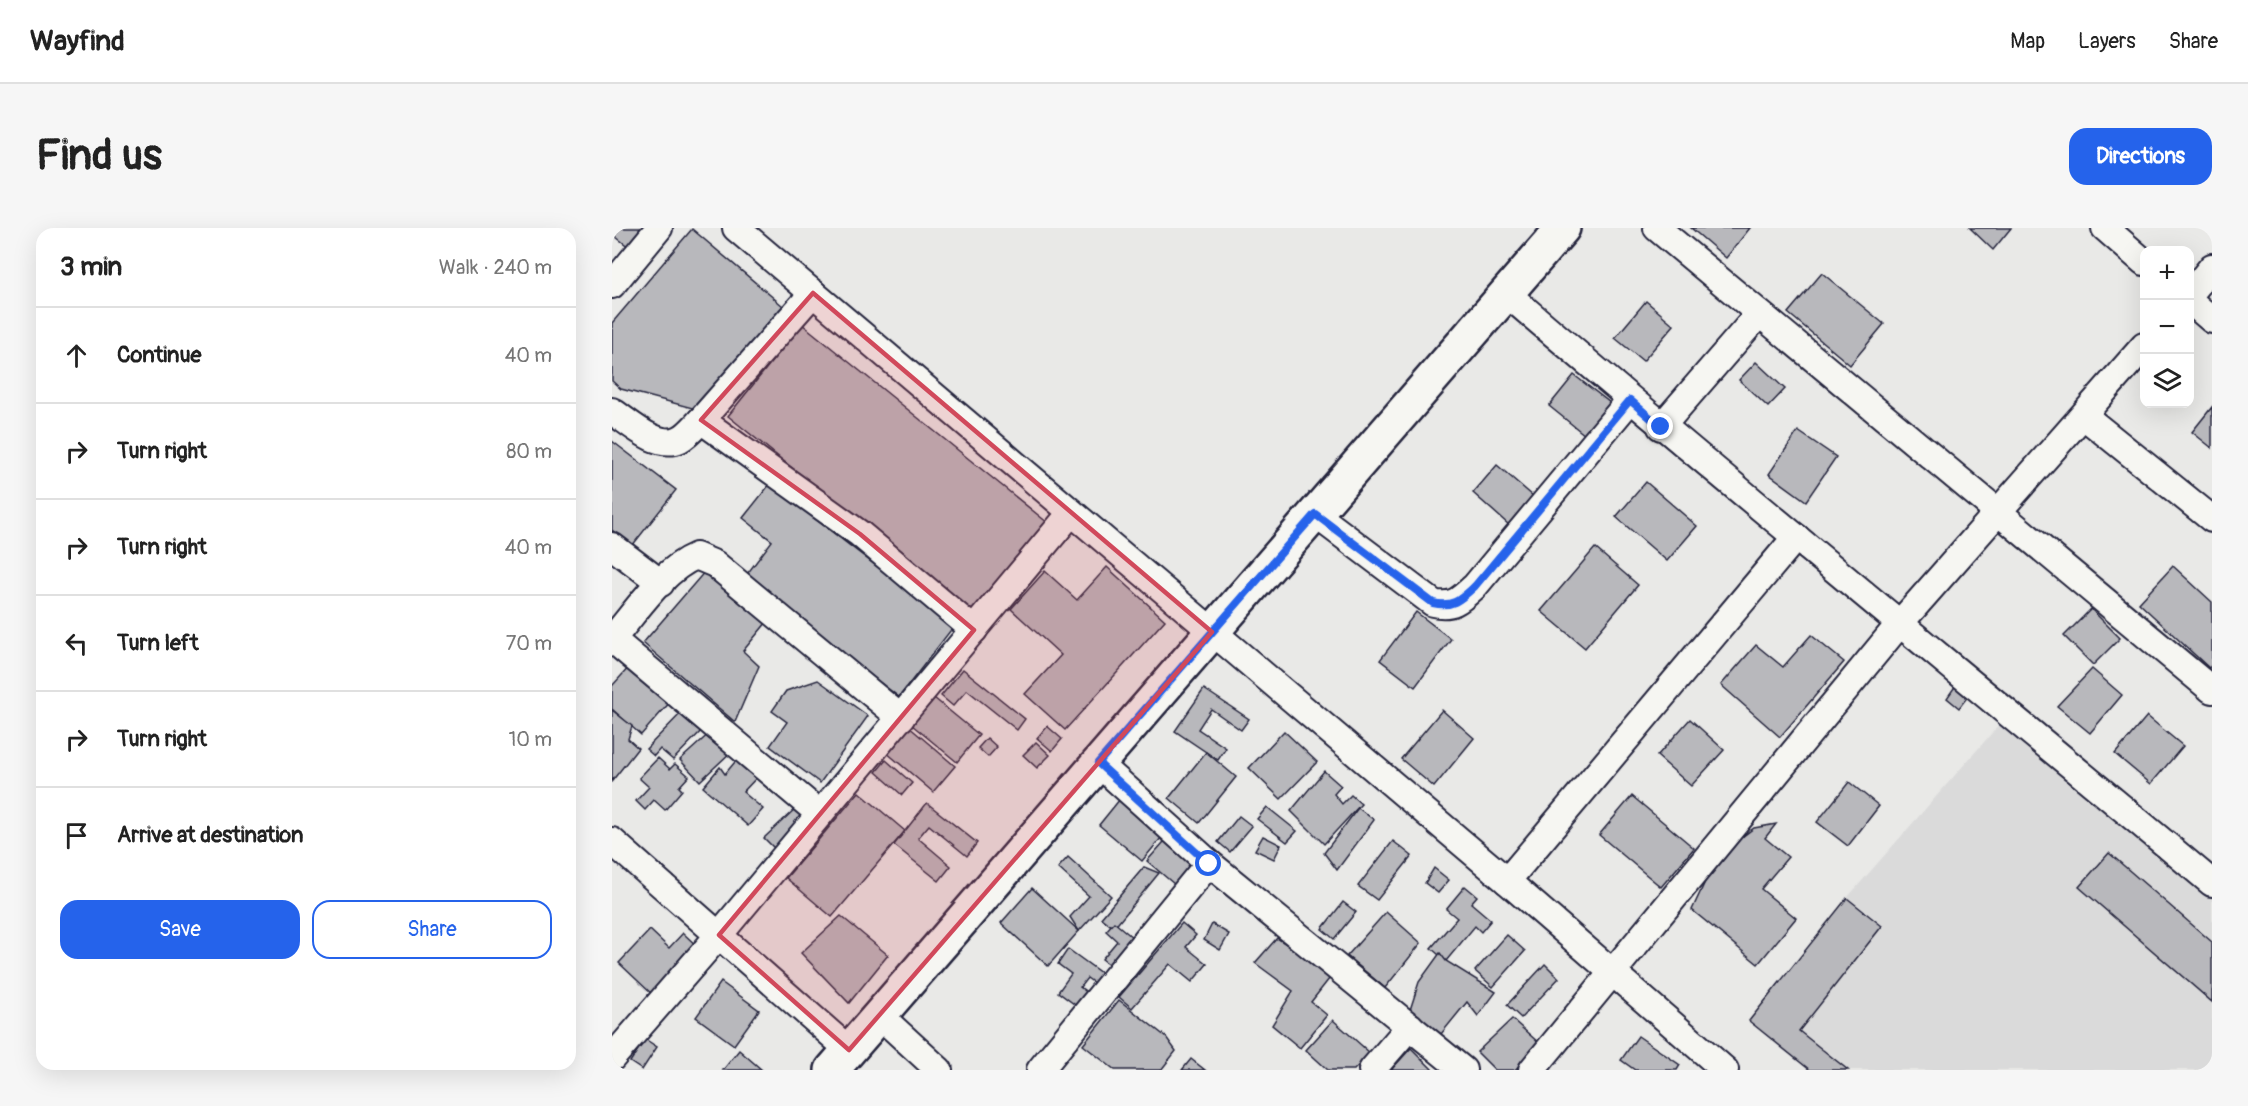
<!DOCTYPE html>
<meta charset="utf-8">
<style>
body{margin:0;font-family:Pangolin,sans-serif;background:#f6f6f6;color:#222}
.controls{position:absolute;right:18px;top:18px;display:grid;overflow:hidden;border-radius:12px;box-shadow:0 6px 24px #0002}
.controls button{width:54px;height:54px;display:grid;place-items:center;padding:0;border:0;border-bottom:2px solid #e0e0e0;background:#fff;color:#222;font:30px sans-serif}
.stop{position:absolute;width:18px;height:18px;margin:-14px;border:4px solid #2563eb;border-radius:50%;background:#fff}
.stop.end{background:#2563eb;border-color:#fff;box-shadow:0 2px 6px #0008}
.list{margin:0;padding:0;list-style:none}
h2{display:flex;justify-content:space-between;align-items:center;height:78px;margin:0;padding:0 24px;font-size:26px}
h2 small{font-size:20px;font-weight:400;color:#767676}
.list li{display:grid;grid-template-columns:39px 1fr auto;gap:18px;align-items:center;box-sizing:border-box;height:96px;padding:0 24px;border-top:2px solid #e0e0e0}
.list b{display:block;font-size:22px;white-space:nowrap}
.list em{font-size:20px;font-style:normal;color:#767676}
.actions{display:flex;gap:12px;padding:18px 24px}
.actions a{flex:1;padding:14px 0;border:2px solid #2563eb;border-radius:18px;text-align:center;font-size:21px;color:#2563eb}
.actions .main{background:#2563eb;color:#fff}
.icon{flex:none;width:33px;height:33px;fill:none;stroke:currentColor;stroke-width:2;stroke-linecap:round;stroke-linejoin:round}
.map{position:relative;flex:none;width:1600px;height:842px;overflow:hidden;border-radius:18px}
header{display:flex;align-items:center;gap:36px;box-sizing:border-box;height:84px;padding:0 30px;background:#fff;border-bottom:2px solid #e0e0e0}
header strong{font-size:28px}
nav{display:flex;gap:33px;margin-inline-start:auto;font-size:21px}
.intro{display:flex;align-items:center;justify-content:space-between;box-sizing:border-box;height:144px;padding:0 36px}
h1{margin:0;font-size:42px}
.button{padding:15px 27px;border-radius:18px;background:#2563eb;color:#fff;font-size:21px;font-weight:700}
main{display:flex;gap:36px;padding:0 36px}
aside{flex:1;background:#fff;border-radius:18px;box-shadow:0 6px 24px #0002}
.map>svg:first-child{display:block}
.built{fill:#dadada}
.building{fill:#b8b8bc;stroke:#22223b;stroke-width:1.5}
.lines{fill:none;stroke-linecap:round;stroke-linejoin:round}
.street-casing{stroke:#22223b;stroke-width:30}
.secondary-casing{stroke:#22223b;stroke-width:38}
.street{stroke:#f6f6f2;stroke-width:26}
.secondary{stroke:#f6f6f2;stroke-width:33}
.route{stroke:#2563eb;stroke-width:8}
.marked{fill:#d1495b;fill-opacity:0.2;stroke:#d1495b;stroke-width:4.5;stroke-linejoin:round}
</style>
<header>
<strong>Wayfind</strong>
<nav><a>Map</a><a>Layers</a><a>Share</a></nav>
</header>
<div class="intro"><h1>Find us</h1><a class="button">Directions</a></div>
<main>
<aside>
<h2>3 min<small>Walk · 240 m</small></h2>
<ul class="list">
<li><svg class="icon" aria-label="ahead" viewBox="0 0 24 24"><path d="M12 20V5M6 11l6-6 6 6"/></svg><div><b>Continue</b></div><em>40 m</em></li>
<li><svg class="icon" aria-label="right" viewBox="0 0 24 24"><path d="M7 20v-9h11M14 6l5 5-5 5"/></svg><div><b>Turn right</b></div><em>80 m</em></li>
<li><svg class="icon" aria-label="right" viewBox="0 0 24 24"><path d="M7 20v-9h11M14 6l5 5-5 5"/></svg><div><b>Turn right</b></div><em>40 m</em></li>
<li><svg class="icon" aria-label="left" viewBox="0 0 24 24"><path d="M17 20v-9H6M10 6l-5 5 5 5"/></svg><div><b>Turn left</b></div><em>70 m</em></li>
<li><svg class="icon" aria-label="right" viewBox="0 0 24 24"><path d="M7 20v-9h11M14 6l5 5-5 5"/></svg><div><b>Turn right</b></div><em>10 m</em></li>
<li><svg class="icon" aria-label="arrive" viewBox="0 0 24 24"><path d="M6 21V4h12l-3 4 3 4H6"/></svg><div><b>Arrive at destination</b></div></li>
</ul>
<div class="actions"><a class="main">Save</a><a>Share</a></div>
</aside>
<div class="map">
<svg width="1600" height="842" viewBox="0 0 1600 842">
<rect width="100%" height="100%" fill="#e9e9e7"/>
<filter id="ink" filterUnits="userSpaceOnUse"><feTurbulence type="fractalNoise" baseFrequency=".0167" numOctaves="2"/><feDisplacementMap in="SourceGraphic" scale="12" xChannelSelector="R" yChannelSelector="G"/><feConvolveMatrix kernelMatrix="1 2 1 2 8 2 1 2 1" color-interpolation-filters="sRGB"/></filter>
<g filter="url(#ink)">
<path class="built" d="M1387,497L1600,664V842H1198L1137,793L1235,670Z"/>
<g class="building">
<path d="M0,0H38L17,19L0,6Z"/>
<path d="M1079,0H1138L1114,30Z"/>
<path d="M1358,0H1399L1381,22Z"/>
<path d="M80,1L171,78L84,181L9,161L0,153V95Z"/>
<path d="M1210,45L1272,96L1238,137L1176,85Z"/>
<path d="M1034,73L1062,97L1031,133L1003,110Z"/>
<path d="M190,96L436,295L362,387L116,188Z"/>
<path d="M1144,134L1173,161L1156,179L1127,152Z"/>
<path d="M962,147L998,175L973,207L937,178Z"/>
<path d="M1600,179V220L1580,204Z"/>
<path d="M1186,203L1224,229L1194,273L1157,246Z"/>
<path d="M0,213L64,262L20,318L0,302Z"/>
<path d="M885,237L921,268L897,297L861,265Z"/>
<path d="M1034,254L1085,298L1055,333L1004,289Z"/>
<path d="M158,256L342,398L287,469L132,350L160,313L131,290Z"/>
<path d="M983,320L1026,357L973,420L929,383Z"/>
<path d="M1561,338L1600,374V437L1597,440L1527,375Z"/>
<path d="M495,339L553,392L453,502L413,466L449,427L399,381L433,343L465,372Z"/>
<path d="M94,342L155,394L131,423L147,438L123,494L31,415Z"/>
<path d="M1479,381L1508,410L1481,437L1452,408Z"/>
<path d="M804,384L839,411L803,459L768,432Z"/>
<path d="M1199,407L1232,434L1168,509L1109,457L1144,417L1171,439Z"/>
<path d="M19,437L60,472L29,507L0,481V458Z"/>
<path d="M351,441L413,491L405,502L355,462L341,478L329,468Z"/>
<path d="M1480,441L1510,467L1478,505L1445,478Z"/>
<path d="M206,452L256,488L208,555L158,518L175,494L160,483L174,463Z"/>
<path d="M1344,457L1357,467L1347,480L1335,470Z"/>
<path d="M592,461L637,491L629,502L599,481L586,501L614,520L606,532L563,503Z"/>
<path d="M322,470L367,507L345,534L300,497Z"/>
<path d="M73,481L92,500L61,532L48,521L42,528L34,521Z"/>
<path d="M0,482L20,498L16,511L26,520L0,553Z"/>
<path d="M830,482L862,510L822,559L789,531Z"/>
<path d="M1535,488L1571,518L1539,556L1503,526Z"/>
<path d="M1078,491L1112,522L1079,558L1045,528Z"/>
<path d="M296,498L343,538L321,564L274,524Z"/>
<path d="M435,498L450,511L440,523L425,510Z"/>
<path d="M100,503L120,523L88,553L68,532Z"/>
<path d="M672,503L705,534L669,571L637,540Z"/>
<path d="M375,510L385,519L376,529L366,520Z"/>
<path d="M424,514L438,527L425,540L411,527Z"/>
<path d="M594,524L624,549L587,595L557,570Z"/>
<path d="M127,529L147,547L131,564L151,581L136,598L91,559L108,539L113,546Z"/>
<path d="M46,530L58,541L63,536L77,548L67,559L70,562L53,582L42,572L33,582L24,573L37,559L27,550Z"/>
<path d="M274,532L300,555L290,567L264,544Z"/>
<path d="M712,543L729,558L722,566L730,576L739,567L749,576L712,616L679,583Z"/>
<path d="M1237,554L1267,578L1236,618L1205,594Z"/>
<path d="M247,564L293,603L220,689L174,650Z"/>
<path d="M512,566L555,603L530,633L487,597Z"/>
<path d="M1020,568L1082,620L1049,659L987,607Z"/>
<path d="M315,575L365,615L355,628L317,597L306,610L339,638L327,653L282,617Z"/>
<path d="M185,579L198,592L165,623L152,610Z"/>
<path d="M655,579L685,603L675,614L645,591Z"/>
<path d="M746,580L762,592L725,642L712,625Z"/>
<path d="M627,588L640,598L618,624L606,614Z"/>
<path d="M1164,596L1153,610L1176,629L1149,661L1184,690L1146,736L1080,682L1105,628L1142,600Z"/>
<path d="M559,606L592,635L569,662L535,633Z"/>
<path d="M651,608L669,617L662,631L643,622Z"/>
<path d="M781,613L800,628L765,672L746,658Z"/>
<path d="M1497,625L1600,714V774L1467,659Z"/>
<path d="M456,629L499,668L467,703L458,689L477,668L446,640Z"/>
<path d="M532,639L547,645L502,700L489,690Z"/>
<path d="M822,640L837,652L826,665L813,655Z"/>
<path d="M853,658L865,668L859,675L879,692L869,704L863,698L834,733L819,720L845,690L834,681Z"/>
<path d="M420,660L467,703L436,738L389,695Z"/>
<path d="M1235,670L1270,698L1187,803L1236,842H1198L1137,793Z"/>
<path d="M731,674L744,684L722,711L710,701Z"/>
<path d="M774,684L809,715L773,760L735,728Z"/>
<path d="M229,688L276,727L237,775L189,725Z"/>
<path d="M502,694L526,714L503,741L490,731L505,713L494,703Z"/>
<path d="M570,695L584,707L574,719L595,736L580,754L558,736L520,780L507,769Z"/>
<path d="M600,696L617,706L608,722L592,712Z"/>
<path d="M38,702L57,720L71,705L88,721L43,769L7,735Z"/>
<path d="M895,707L913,723L881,759L863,743Z"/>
<path d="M665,710L721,746L699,774L715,787L688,820L660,797L681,763L643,735Z"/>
<path d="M456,721L493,748L486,758L475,750L468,759L480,768L470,782L446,764L459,746L446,736Z"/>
<path d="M828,725L834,733L884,764L866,788L855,774L829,806L798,782L807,754Z"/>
<path d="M933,736L947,750L909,790L895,777Z"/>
<path d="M109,754L147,782L122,817L84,789Z"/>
<path d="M507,772L554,809L564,823L549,842H503L471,817Z"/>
<path d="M900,791L927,815L903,842H883L865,824Z"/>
<path d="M721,792L758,825L742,842H716L694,822Z"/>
<path d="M1026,808L1068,837L1065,842H1023L1009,832Z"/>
<path d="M33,811L45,819L30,842L18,834Z"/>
<path d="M799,820L821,842H779Z"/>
<path d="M127,822L150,842H111Z"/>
<path d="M579,831L593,842H570Z"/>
</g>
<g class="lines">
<g class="street-casing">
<g id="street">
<path d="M124,0L895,653L1113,842"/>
<path d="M1045,0L1600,462"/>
<path d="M1493,0L1532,34"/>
<path d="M0,57L47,0"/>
<path d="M201,65L89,192L248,306L362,402"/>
<path d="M894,65C1127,265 1365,458 1600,655"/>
<path d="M1578,66L1600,39"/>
<path d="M1578,73L1600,92"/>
<path d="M0,183C18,195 46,222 68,211C76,207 83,198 89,192"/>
<path d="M1472,188L1600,291"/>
<path d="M1049,199L1147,86"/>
<path d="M703,286L821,375C841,380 849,371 863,358L1018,172"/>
<path d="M0,318L49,355"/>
<path d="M0,411C24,384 50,342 84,328L103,336L289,490"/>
<path d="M0,411L208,586"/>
<path d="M486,535L597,635L851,842"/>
<path d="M0,613L237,822"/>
<path d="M895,653L1184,309"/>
<path d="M267,787L327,842"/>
<path d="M0,830L107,707L459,285"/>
<path d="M428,842L597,635"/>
<path d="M760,842L798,798"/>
<path d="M920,842L1289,394L1532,118"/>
</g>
</g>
<g class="secondary-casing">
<path id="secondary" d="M220,842L951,0"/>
</g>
<use href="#street" class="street"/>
<use href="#secondary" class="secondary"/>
</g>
</g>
<g class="lines" filter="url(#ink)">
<path class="route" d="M597,636L486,535L703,286L821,375C841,380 849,371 863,358L1018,172L1049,199"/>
</g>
<path class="marked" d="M201,65L600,404L237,822L107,707L362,402L248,306L89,192Z"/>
</svg>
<div class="controls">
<button>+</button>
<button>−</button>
<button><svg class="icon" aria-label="layers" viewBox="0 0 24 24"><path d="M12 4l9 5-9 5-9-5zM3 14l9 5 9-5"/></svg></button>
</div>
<div class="stop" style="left:597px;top:636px"></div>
<div class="stop end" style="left:1049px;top:199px"></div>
</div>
</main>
